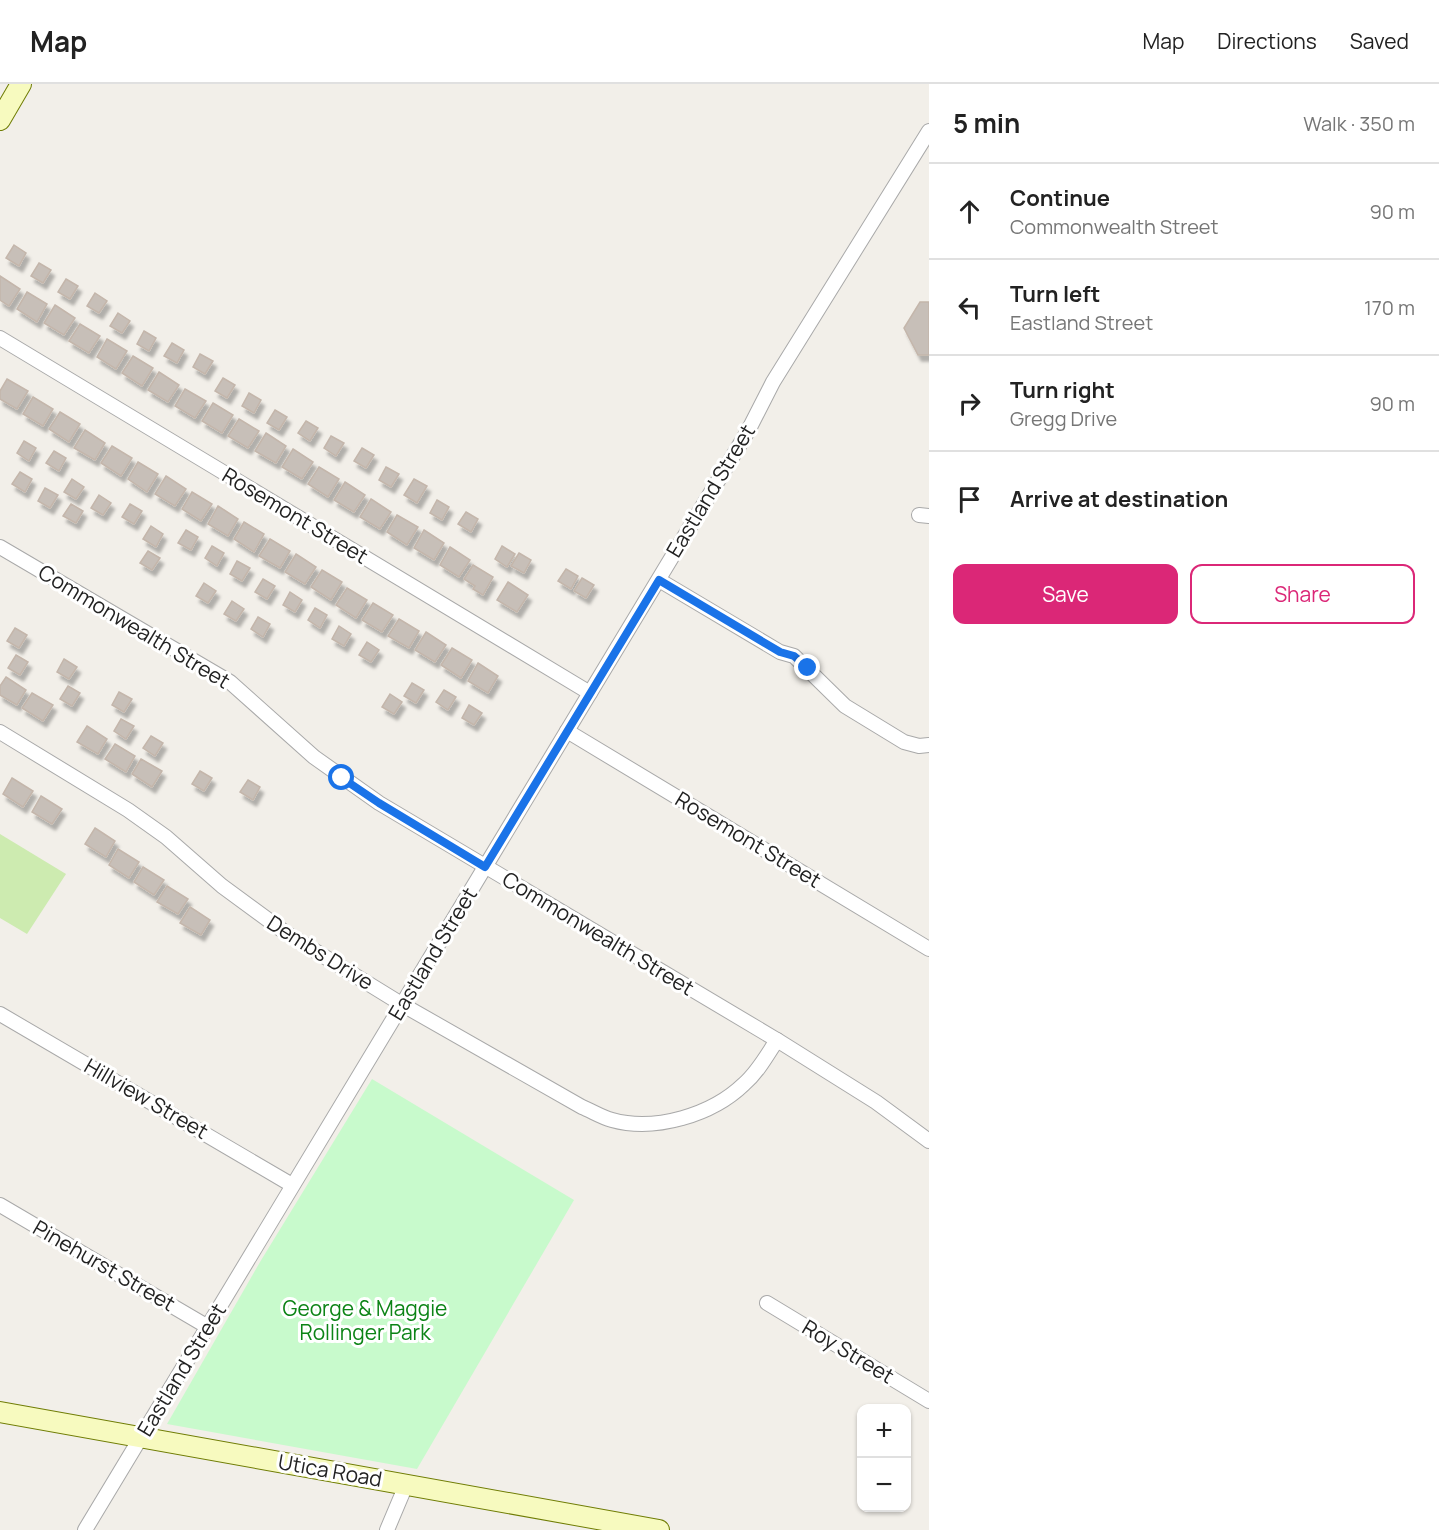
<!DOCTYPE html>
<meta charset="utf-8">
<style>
body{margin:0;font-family:Manrope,sans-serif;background:#f6f6f6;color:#222}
.controls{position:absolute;right:18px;bottom:18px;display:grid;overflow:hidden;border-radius:12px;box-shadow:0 2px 4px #0004}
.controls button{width:54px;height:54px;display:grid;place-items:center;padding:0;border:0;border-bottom:2px solid #e0e0e0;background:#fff;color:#222;font:30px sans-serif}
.stop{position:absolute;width:18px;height:18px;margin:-14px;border:4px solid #1a73e8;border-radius:50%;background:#fff}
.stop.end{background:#1a73e8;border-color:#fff;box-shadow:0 2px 6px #0008}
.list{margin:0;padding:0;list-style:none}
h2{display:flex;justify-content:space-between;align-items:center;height:78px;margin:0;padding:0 24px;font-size:26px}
h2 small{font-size:20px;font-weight:400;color:#767676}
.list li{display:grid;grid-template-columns:39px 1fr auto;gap:18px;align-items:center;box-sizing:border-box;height:96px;padding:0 24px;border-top:2px solid #e0e0e0}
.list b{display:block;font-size:22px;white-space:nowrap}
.list p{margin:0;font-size:20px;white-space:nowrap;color:#767676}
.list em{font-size:20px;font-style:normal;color:#767676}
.actions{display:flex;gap:12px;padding:18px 24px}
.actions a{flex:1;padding:14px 0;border:2px solid #db2777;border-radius:12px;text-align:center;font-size:21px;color:#db2777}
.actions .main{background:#db2777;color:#fff}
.icon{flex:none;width:33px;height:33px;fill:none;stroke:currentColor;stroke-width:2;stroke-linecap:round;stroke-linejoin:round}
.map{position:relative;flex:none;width:929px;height:1446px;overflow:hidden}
header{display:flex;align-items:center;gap:36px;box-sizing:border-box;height:84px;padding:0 30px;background:#fff;border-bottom:2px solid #e0e0e0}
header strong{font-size:28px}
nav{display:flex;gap:33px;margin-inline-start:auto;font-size:21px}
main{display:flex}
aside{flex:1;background:#fff}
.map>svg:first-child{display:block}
.grass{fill:#cdebb0}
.park{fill:#c8facc}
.building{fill:#c7bfb8;stroke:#c4b6ab;stroke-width:1.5;filter:url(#shadow)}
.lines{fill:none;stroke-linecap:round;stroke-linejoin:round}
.street-casing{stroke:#a9a9a9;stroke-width:16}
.secondary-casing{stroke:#707d05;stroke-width:22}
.street{stroke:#fff;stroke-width:14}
.secondary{stroke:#f7fabf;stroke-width:20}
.route{stroke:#1a73e8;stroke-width:8}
.labels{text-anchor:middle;stroke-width:6;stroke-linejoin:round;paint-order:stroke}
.street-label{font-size:21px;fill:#222;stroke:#fff}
.park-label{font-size:21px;fill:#0c8416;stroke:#fff}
</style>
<header>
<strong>Map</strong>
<nav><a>Map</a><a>Directions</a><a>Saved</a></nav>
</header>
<main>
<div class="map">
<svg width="929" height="1446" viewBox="0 0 929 1446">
<defs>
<filter id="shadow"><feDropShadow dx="3.5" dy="6" stdDeviation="1.5" flood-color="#0004"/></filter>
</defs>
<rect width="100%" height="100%" fill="#f2efe9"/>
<path class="grass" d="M0,750L66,790L27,850L0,834Z"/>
<path class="park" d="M372,995L574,1116L417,1385L167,1340L260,1178Z"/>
<g class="building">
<path d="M14,161L26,169L19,182L6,174Z"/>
<path d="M39,179L51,186L43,199L31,192Z"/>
<path d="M0,192L20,205L9,222L0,216Z"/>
<path d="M66,195L78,202L70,215L58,208Z"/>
<path d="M27,208L47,220L37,238L17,225Z"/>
<path d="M95,209L107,217L99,229L87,222Z"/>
<path d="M920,218H929V271H918L904,244Z"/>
<path d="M55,221L75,234L64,251L44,239Z"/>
<path d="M118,229L130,237L122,249L110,242Z"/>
<path d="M80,240L100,252L89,269L69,257Z"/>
<path d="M144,247L156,254L149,267L137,260Z"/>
<path d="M107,255L127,267L116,285L97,273Z"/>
<path d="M172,259L184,266L177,279L164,272Z"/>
<path d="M200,270L213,277L205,290L193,283Z"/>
<path d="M133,272L153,284L142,302L122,289Z"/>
<path d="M159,288L179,301L168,318L148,306Z"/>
<path d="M223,294L235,301L227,314L215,307Z"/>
<path d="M7,295L28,307L17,325L0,315V307Z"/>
<path d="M185,305L206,317L195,334L175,322Z"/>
<path d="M249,309L261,316L254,329L242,322Z"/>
<path d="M33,313L53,325L43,342L23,330Z"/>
<path d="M213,319L233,331L222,349L202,337Z"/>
<path d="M275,326L287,333L279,346L267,339Z"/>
<path d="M60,328L80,340L69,358L49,345Z"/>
<path d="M239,335L259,347L248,364L228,352Z"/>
<path d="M306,337L318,344L310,357L298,349Z"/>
<path d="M85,346L105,359L95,376L74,364Z"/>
<path d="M266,349L286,362L276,379L255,367Z"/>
<path d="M331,352L344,359L336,372L324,364Z"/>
<path d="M24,357L36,364L29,377L17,369Z"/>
<path d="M112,362L132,374L121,392L101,379Z"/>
<path d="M362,364L374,371L366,384L354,377Z"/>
<path d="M293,365L313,378L302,395L282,383Z"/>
<path d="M54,367L66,374L59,387L46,379Z"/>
<path d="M138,378L158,390L147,408L128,395Z"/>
<path d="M319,383L339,395L328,413L308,400Z"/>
<path d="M386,383L399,390L391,403L379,396Z"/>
<path d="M20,388L32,395L25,408L12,400Z"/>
<path d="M166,392L186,405L175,422L155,410Z"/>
<path d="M72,395L84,403L76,415L64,408Z"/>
<path d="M414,395L427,402L417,419L404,411Z"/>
<path d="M345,398L365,411L354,428L334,416Z"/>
<path d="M45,404L58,411L50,424L38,417Z"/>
<path d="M192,408L212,420L201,437L182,425Z"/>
<path d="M99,411L111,419L103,431L91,424Z"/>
<path d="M371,415L391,428L380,445L360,433Z"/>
<path d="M437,416L449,423L442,436L430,429Z"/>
<path d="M71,420L83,427L76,439L63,432Z"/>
<path d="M130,420L142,427L134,440L122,433Z"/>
<path d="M218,422L238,435L228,452L208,440Z"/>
<path d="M466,428L478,435L471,448L458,440Z"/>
<path d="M397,431L418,443L407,461L387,448Z"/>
<path d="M244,438L264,450L254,468L234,455Z"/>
<path d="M151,442L163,450L156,463L143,455Z"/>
<path d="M186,446L198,453L191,466L178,459Z"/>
<path d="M424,446L444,459L434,476L414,464Z"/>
<path d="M270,455L290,467L280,484L259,472Z"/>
<path d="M212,462L224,469L217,482L205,474Z"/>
<path d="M502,462L515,470L507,483L495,475Z"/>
<path d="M450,463L470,476L459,493L440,481Z"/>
<path d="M148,467L160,474L152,486L140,479Z"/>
<path d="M519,469L531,476L524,489L511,482Z"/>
<path d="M296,470L316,483L305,500L285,488Z"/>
<path d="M237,477L250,484L242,497L230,490Z"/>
<path d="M473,481L493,493L483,511L473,505L475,502L464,495Z"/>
<path d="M566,485L578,492L571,505L558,497Z"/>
<path d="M322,486L342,498L331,516L311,503Z"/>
<path d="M582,494L594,501L586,514L574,507Z"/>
<path d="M263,495L275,502L267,515L255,508Z"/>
<path d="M508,498L528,511L517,528L497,516Z"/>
<path d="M204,499L216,507L208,519L196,512Z"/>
<path d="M347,504L367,516L356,534L336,521Z"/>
<path d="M290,508L302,516L295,528L283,521Z"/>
<path d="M232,517L244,525L236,537L224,530Z"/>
<path d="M373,519L393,531L382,548L362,536Z"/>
<path d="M315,524L327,531L320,544L308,536Z"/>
<path d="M258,533L270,540L263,553L251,545Z"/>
<path d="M399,535L419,547L409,564L388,552Z"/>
<path d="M339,542L351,550L344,562L332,555Z"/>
<path d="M15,544L27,551L19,564L7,557Z"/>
<path d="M426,548L446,561L435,578L415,566Z"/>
<path d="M367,558L379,566L371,578L359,571Z"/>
<path d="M452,564L472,576L461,594L441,581Z"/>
<path d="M16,571L28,578L20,591L8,584Z"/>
<path d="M64,575L77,583L69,595L57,588Z"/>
<path d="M478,579L498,592L488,609L468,597Z"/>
<path d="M6,593L26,606L17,621L0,611V602Z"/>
<path d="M412,599L424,606L416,619L404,612Z"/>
<path d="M68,602L80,609L72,622L60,615Z"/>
<path d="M444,606L456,613L448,626L436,618Z"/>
<path d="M119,608L132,615L124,628L112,621Z"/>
<path d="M32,609L53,621L43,637L22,624Z"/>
<path d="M390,610L402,618L394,630L382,623Z"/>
<path d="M469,621L482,629L474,641L462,634Z"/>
<path d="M121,635L134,642L126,655L114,647Z"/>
<path d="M87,642L107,655L98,670L77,658Z"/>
<path d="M151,652L163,659L155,672L143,664Z"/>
<path d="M115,660L135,672L126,688L105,675Z"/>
<path d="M141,675L162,687L152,703L132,690Z"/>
<path d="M200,687L212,694L204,707L192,700Z"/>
<path d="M12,694L33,707L23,723L3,710Z"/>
<path d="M248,696L260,703L253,716L240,708Z"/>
<path d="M41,712L62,725L52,740L32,728Z"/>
<path d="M95,744L115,757L106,773L85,760Z"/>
<path d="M118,765L139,778L129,794L109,781Z"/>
<path d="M143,783L164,796L154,811L134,798Z"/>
<path d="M167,802L188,815L178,830L157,818Z"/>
<path d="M190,823L210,836L201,851L180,839Z"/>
</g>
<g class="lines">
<g class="street-casing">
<g id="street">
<path d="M0,254L590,609"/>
<path d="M919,431L929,432"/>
<path d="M0,463L230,598L314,673L379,719L777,956L876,1018L929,1057"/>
<path d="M659,496L780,568L794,572L845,622L904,658L919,662L929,661"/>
<path d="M567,647L929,865"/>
<path d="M0,648L128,726L166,753L222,802L286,849L403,921L582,1023C592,1027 601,1033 612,1036C655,1048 712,1031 744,1000C758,988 767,971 777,956"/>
<path d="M0,930L292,1101"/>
<path d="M0,1121L208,1243"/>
<path d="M767,1219L929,1317"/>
<path d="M85,1446L748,347L773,298L929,47"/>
<path d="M387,1446L406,1401"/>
</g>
</g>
<g class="secondary-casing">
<g id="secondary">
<path d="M0,36L21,0"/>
<path d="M0,1328L659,1446"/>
</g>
</g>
<use href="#street" class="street"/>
<use href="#secondary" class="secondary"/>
</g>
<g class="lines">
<path class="route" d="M342,694L379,719L485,783L659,496L780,568L794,572L808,584"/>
</g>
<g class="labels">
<g class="street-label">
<text transform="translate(711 407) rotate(-59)" y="7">Eastland Street</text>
<text transform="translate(295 432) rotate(31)" y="7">Rosemont Street</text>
<text transform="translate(134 543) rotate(31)" y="7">Commonwealth Street</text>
<text transform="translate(748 756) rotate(31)" y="7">Rosemont Street</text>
<text transform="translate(598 850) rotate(31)" y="7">Commonwealth Street</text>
<text transform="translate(320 869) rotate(32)" y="7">Dembs Drive</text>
<text transform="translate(433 870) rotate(-59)" y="7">Eastland Street</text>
<text transform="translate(146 1015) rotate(30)" y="7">Hillview Street</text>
<text transform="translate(104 1182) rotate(30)" y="7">Pinehurst Street</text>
<text transform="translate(848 1268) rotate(31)" y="7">Roy Street</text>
<text transform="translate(182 1286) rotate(-59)" y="7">Eastland Street</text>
<text transform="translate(330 1387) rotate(10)" y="7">Utica Road</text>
</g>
<g class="park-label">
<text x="365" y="1232">George &amp; Maggie<tspan x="365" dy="24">Rollinger Park</tspan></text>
</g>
</g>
</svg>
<div class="controls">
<button>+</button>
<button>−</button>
</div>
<div class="stop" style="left:342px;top:694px"></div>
<div class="stop end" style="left:808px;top:584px"></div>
</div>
<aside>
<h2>5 min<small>Walk · 350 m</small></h2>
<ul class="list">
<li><svg class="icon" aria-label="ahead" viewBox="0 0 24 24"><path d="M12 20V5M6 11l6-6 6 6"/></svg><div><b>Continue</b><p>Commonwealth Street</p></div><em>90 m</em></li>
<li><svg class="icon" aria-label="left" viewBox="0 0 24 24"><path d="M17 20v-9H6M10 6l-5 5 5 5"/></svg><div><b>Turn left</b><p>Eastland Street</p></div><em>170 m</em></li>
<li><svg class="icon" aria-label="right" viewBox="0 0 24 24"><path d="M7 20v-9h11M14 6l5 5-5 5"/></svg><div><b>Turn right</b><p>Gregg Drive</p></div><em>90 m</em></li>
<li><svg class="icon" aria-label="arrive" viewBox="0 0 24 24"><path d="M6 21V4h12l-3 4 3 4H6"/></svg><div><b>Arrive at destination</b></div></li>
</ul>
<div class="actions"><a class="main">Save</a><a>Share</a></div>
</aside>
</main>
